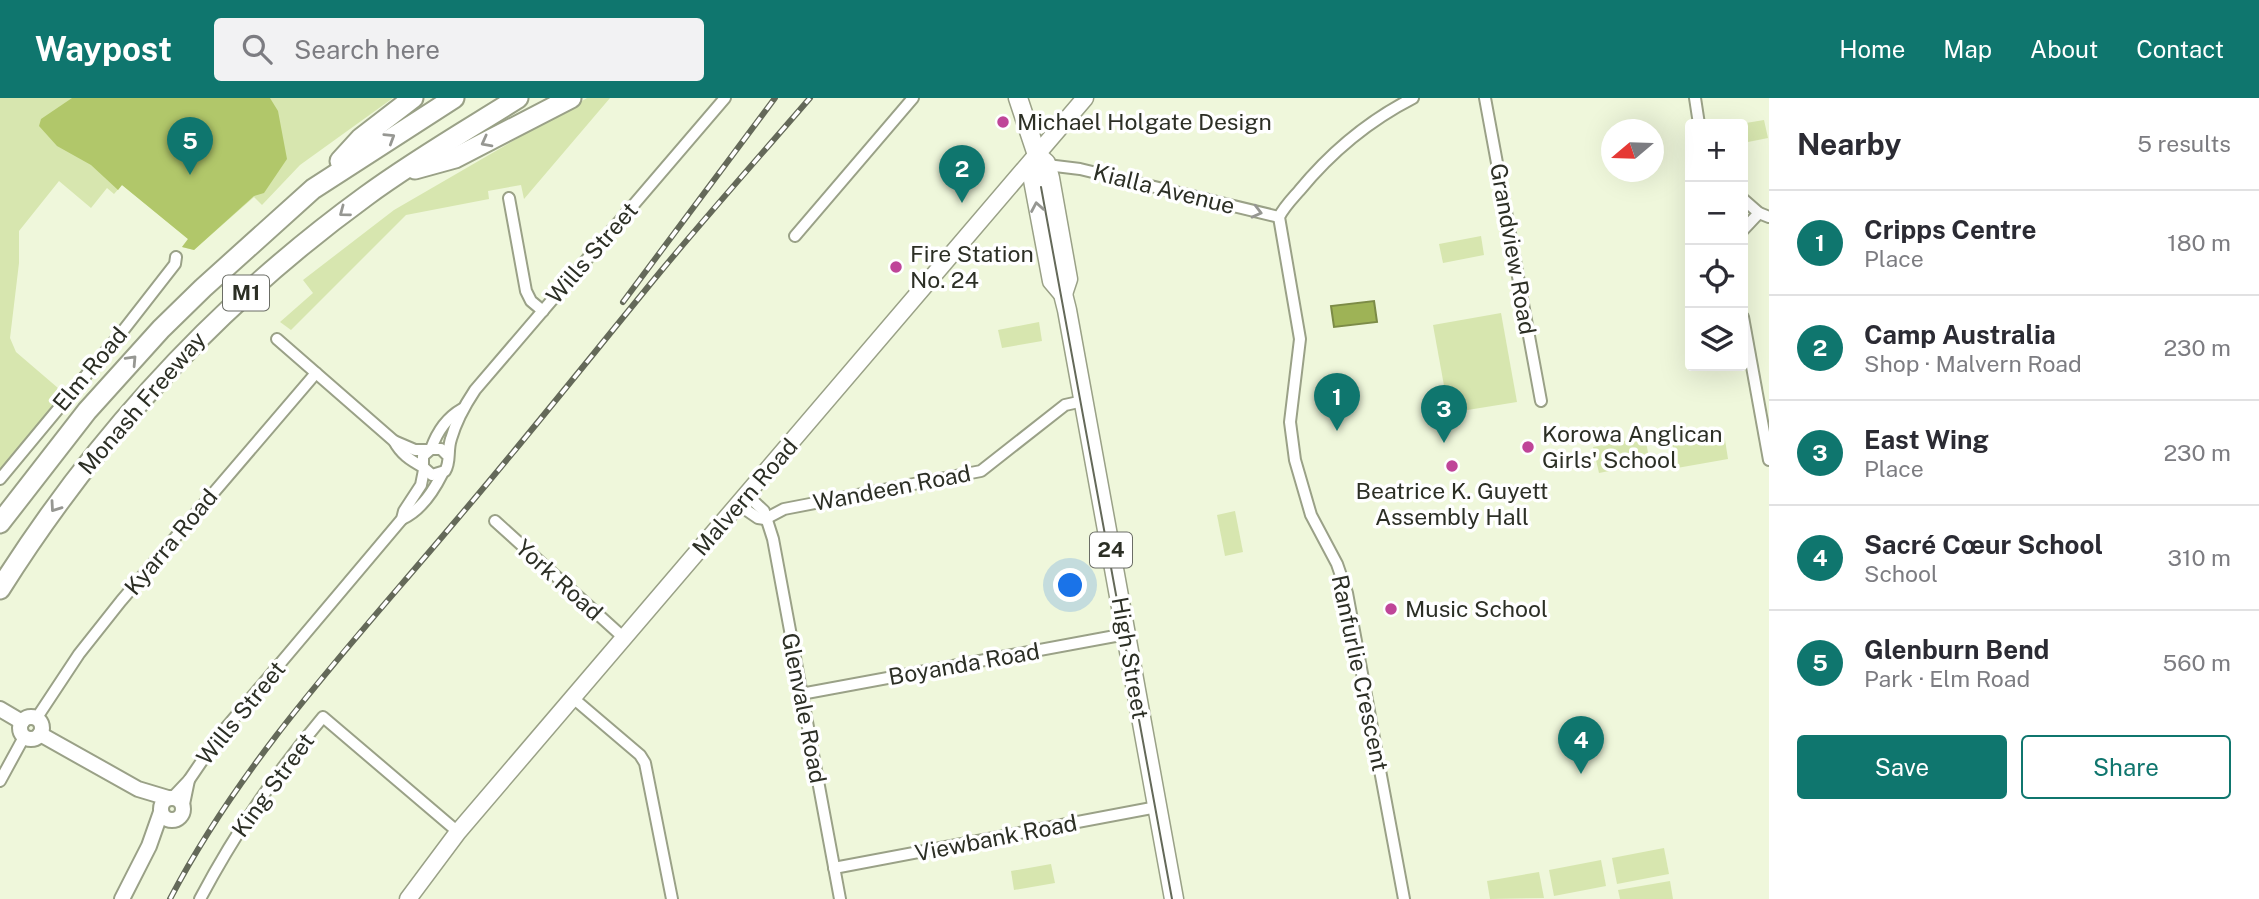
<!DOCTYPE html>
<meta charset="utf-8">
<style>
body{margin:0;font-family:"Public Sans",sans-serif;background:#f2f2f3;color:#2b2b33}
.controls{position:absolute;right:21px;top:21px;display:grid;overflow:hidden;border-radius:7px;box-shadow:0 7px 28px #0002}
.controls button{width:63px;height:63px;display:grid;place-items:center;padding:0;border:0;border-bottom:2px solid #e1e1e2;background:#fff;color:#2b2b33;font:35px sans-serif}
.compass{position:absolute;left:1601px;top:21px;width:63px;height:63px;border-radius:50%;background:#fff;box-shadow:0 7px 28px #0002;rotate:251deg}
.you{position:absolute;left:1071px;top:488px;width:24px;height:24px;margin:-18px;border:5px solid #fff;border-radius:50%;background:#1a73e8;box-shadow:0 0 0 10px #1a73e833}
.badge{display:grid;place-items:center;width:46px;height:46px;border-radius:50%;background:#0f766e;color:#fff;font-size:23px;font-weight:700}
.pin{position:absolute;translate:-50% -58px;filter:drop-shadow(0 2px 4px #0008)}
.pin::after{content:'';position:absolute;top:37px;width:24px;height:21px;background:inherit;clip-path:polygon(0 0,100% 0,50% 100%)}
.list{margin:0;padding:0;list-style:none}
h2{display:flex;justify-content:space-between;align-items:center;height:91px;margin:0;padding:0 28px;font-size:30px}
h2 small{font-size:23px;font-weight:400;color:#7c7c81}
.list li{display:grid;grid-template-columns:46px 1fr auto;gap:21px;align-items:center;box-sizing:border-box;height:105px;padding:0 28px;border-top:2px solid #e1e1e2}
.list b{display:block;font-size:26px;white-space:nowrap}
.list p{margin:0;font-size:23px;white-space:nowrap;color:#7c7c81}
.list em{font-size:23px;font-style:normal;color:#7c7c81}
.actions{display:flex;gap:14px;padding:21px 28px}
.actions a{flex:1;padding:16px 0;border:2px solid #0f766e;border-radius:7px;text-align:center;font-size:24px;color:#0f766e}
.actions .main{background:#0f766e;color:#fff}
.icon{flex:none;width:38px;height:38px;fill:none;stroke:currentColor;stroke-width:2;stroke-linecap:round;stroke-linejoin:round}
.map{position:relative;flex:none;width:1769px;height:801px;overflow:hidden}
header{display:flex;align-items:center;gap:42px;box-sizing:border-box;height:98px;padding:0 35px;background:#0f766e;color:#fff}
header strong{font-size:33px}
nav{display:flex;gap:38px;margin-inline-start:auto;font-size:24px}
.search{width:490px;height:63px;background:#f2f2f3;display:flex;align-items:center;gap:18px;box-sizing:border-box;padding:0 24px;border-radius:7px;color:#7c7c81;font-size:26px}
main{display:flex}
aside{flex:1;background:#fff}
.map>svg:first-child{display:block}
.green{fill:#d7e6af}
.forest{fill:#b1c76a}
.water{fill:#9eb356;stroke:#7c8b47;stroke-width:2}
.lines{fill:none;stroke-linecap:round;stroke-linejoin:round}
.minor-casing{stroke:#9aa187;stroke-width:14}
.tertiary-casing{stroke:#9aa187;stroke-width:18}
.secondary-casing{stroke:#9aa187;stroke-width:19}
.primary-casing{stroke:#9aa187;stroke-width:21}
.motorway-casing{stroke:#9aa187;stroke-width:23}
.minor{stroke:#fff;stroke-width:10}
.tertiary{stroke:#fff;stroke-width:14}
.secondary{stroke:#fff;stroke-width:16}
.primary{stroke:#fff;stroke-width:18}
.motorway{stroke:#fff;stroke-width:19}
.tram{stroke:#646959;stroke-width:2}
.rail-casing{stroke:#646959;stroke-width:6}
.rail{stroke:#fff;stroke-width:3.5;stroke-dasharray:10;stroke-linecap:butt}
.oneway{stroke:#969792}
.poi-dot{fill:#bf4598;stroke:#fff;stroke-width:2.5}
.labels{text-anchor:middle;stroke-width:7;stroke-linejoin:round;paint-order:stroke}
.shield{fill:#fff;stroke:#6b6d66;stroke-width:2}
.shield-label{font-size:21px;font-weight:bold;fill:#2c2f25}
.poi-label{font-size:23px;fill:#2c2f25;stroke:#fff;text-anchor:start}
.street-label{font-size:23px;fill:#2c2f25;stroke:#fff}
</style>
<header>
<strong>Waypost</strong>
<div class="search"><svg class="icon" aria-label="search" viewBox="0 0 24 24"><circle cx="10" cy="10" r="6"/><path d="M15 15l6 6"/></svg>Search here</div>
<nav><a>Home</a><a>Map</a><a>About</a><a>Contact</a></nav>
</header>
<main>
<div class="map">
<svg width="1769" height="801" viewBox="0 0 1769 801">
<rect width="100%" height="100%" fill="#eff7db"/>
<g class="green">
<path d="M0,0H393L300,67L262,107L254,99L194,152L182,149L188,141L122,87L114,96L107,90L91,110L59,83L19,133V165L10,240L16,254L65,296L0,374Z"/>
<path d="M587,0H610L524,101L521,87L488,93L489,101L406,117L291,232L280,224L313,195L303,182L394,112Z"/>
<path d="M1764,22L1768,40L1743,45V26H1740Z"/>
<path d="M1481,138L1484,157L1443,165L1439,146Z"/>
<path d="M1501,215L1517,304L1449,315L1433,227Z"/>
<path d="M1039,224L1042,243L1002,250L998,232Z"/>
<path d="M1724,335L1728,361L1677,370L1672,344Z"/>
<path d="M1645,339L1650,365L1599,375L1593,349Z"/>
<path d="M1235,413L1243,454L1225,458L1217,417Z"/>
<path d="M1664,750L1669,776L1617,786L1612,760Z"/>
<path d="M1601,762L1606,788L1554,798L1549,772Z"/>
<path d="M1051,766L1055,785L1014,792L1011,773Z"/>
<path d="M1539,774L1544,800L1490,801L1487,783Z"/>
<path d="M1670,783L1673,801H1620L1618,792Z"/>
</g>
<path class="forest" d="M72,0H270L278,13L287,61L264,95L254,98L194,152L182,149L188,141L122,87L118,92L91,67L57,48L39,28L41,21Z"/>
<path class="water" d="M1374,203L1377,224L1334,229L1331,208Z"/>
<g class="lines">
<g class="minor-casing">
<g id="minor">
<path d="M1485,0L1541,303"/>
<path d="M1695,0L1699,26"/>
<path d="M1047,67L1080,71L1279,119"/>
<path d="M509,100L526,193L531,203L543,213"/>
<path d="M1743,101L1759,115L1769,119"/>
<path d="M1743,132L1759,115"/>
<path d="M795,138L913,0"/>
<path d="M1743,219L1769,362"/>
<path d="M277,241L394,343C401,356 410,362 423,369"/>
<path d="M394,343L415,352H428"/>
<path d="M431,351C437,334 446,320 462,311"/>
<path d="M447,357L441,351H431L423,358V369L432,377L445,373C451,364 447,352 451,341C456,323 465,307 475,292L725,0"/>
<path d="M0,381L122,234L175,166L176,159"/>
<path d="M747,397L764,413L773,441L840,801"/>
<path d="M739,407L758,420L765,421"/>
<path d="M402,421C420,413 433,394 442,376"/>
<path d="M765,421L784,411L981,373L1065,307L1083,303"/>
<path d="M495,423L624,540"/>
<path d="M801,596L1126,536"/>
<path d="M573,600L640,657L645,665L672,801"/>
<path d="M36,621L79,556L121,503L316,275"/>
<path d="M0,683L24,639"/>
<path d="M172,700L189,682L219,638L402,421L404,413L421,387L424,372"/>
<path d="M183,711L189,682"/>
<path d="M834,770L1157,709"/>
<path d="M200,801C235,735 275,676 323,619L458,734"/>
<path d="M1404,801L1347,495L1337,466L1311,417L1295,362L1290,324L1300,241L1279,119C1284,109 1292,101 1299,93C1331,54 1368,23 1413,0"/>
</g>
</g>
<g class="tertiary-casing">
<g id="tertiary">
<path d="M0,611L22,624"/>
<circle cx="31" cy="630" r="11"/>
<path d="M40,636L138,691L168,700"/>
<circle cx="172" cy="711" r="11"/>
<path d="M122,801L149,748L161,714"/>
</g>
</g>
<g class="secondary-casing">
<path id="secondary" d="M408,801L458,734L1085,0"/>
</g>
<g class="primary-casing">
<g id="primary">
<path d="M1018,0L1037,57L1033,82L1052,183L1063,196L1067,212L1174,801"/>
<path d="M1037,57L1046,65L1050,80L1068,181L1063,196"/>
</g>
</g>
<g class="motorway-casing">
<g id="motorway">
<path d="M340,63L361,40L413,0"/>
<path d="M415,71L455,60L571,0"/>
<path d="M0,425L87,313L161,231L203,190L313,91L454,0"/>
<path d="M0,491C97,337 219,205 366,98C415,62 467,32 518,0"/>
</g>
</g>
<use href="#minor" class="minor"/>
<use href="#tertiary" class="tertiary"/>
<use href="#secondary" class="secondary"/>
<use href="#primary" class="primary"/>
<use href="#motorway" class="motorway"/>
<path class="tram" d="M1041,89L1172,801"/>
<g class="rail-casing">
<g id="rail">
<path d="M623,204L775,0"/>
<path d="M170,801C243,661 352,546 453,426C524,343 592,257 661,173C710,114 760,58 810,0"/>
</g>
</g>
<use href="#rail" class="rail"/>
</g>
<defs><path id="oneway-chevron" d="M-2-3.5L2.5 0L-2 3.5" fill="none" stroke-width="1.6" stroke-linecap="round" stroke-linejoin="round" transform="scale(1.75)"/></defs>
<g class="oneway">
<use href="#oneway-chevron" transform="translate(390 40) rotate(-32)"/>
<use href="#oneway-chevron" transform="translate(486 44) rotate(152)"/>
<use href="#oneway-chevron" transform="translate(1037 109) rotate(-100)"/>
<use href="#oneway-chevron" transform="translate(344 114) rotate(143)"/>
<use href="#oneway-chevron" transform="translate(1257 114) rotate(14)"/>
<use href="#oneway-chevron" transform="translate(132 262) rotate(-47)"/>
<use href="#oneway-chevron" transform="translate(55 409) rotate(125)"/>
</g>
<g class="poi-dot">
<circle cx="1003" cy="24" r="7"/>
<circle cx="896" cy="169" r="7"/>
<circle cx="1528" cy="349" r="7"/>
<circle cx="1452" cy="368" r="7"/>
<circle cx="1391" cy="511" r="7"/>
</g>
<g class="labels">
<g class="shield">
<rect x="223" y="177.5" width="46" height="35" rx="5"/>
<rect x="1090" y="434.5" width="42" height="35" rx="5"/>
</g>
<g class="shield-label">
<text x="246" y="202">M1</text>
<text x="1111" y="459">24</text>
</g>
<g class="poi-label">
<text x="1017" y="32">Michael Holgate Design</text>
<text x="910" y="164">Fire Station<tspan x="910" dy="26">No. 24</tspan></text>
<text x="1542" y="344">Korowa Anglican<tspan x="1542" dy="26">Girls' School</tspan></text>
<text x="1452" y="401" text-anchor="middle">Beatrice K. Guyett<tspan x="1452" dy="26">Assembly Hall</tspan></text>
<text x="1405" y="519">Music School</text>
</g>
<g class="street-label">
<text transform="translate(1164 91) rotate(14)" y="8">Kialla Avenue</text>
<text transform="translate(1513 151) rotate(80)" y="8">Grandview Road</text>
<text transform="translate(592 155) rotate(-49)" y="8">Wills Street</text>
<text transform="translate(90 271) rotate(-50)" y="8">Elm Road</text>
<text transform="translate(142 305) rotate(-49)" y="8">Monash Freeway</text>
<text transform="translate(892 390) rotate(-11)" y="8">Wandeen Road</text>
<text transform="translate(745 399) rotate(-49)" y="8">Malvern Road</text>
<text transform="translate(171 444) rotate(-50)" y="8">Kyarra Road</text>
<text transform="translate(559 482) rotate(42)" y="8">York Road</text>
<text transform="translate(1130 560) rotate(80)" y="8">High Street</text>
<text transform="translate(964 566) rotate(-10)" y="8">Boyanda Road</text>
<text transform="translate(1360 575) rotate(78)" y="8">Ranfurlie Crescent</text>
<text transform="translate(804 610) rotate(79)" y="8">Glenvale Road</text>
<text transform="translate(241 615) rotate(-51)" y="8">Wills Street</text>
<text transform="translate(273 687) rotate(-54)" y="8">King Street</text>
<text transform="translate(996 740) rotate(-11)" y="8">Viewbank Road</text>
</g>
</g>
</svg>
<div class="controls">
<button>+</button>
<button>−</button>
<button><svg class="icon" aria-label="locate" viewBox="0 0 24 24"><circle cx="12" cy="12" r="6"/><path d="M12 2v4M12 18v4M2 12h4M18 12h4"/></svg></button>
<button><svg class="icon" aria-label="layers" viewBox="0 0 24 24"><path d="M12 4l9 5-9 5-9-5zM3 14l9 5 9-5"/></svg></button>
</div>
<svg class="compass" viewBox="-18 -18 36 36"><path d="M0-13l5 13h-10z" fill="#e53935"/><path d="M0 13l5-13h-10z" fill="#7c7c81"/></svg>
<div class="you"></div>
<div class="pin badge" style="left:1337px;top:333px">1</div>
<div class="pin badge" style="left:962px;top:105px">2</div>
<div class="pin badge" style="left:1444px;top:345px">3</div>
<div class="pin badge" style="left:1581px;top:676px">4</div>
<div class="pin badge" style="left:190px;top:77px">5</div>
</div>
<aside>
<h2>Nearby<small>5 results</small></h2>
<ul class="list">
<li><span class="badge">1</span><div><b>Cripps Centre</b><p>Place</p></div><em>180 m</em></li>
<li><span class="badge">2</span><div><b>Camp Australia</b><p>Shop · Malvern Road</p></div><em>230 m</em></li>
<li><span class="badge">3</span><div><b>East Wing</b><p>Place</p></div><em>230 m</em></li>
<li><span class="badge">4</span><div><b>Sacré Cœur School</b><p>School</p></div><em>310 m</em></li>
<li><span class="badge">5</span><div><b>Glenburn Bend</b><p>Park · Elm Road</p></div><em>560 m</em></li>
</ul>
<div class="actions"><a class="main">Save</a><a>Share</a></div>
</aside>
</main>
